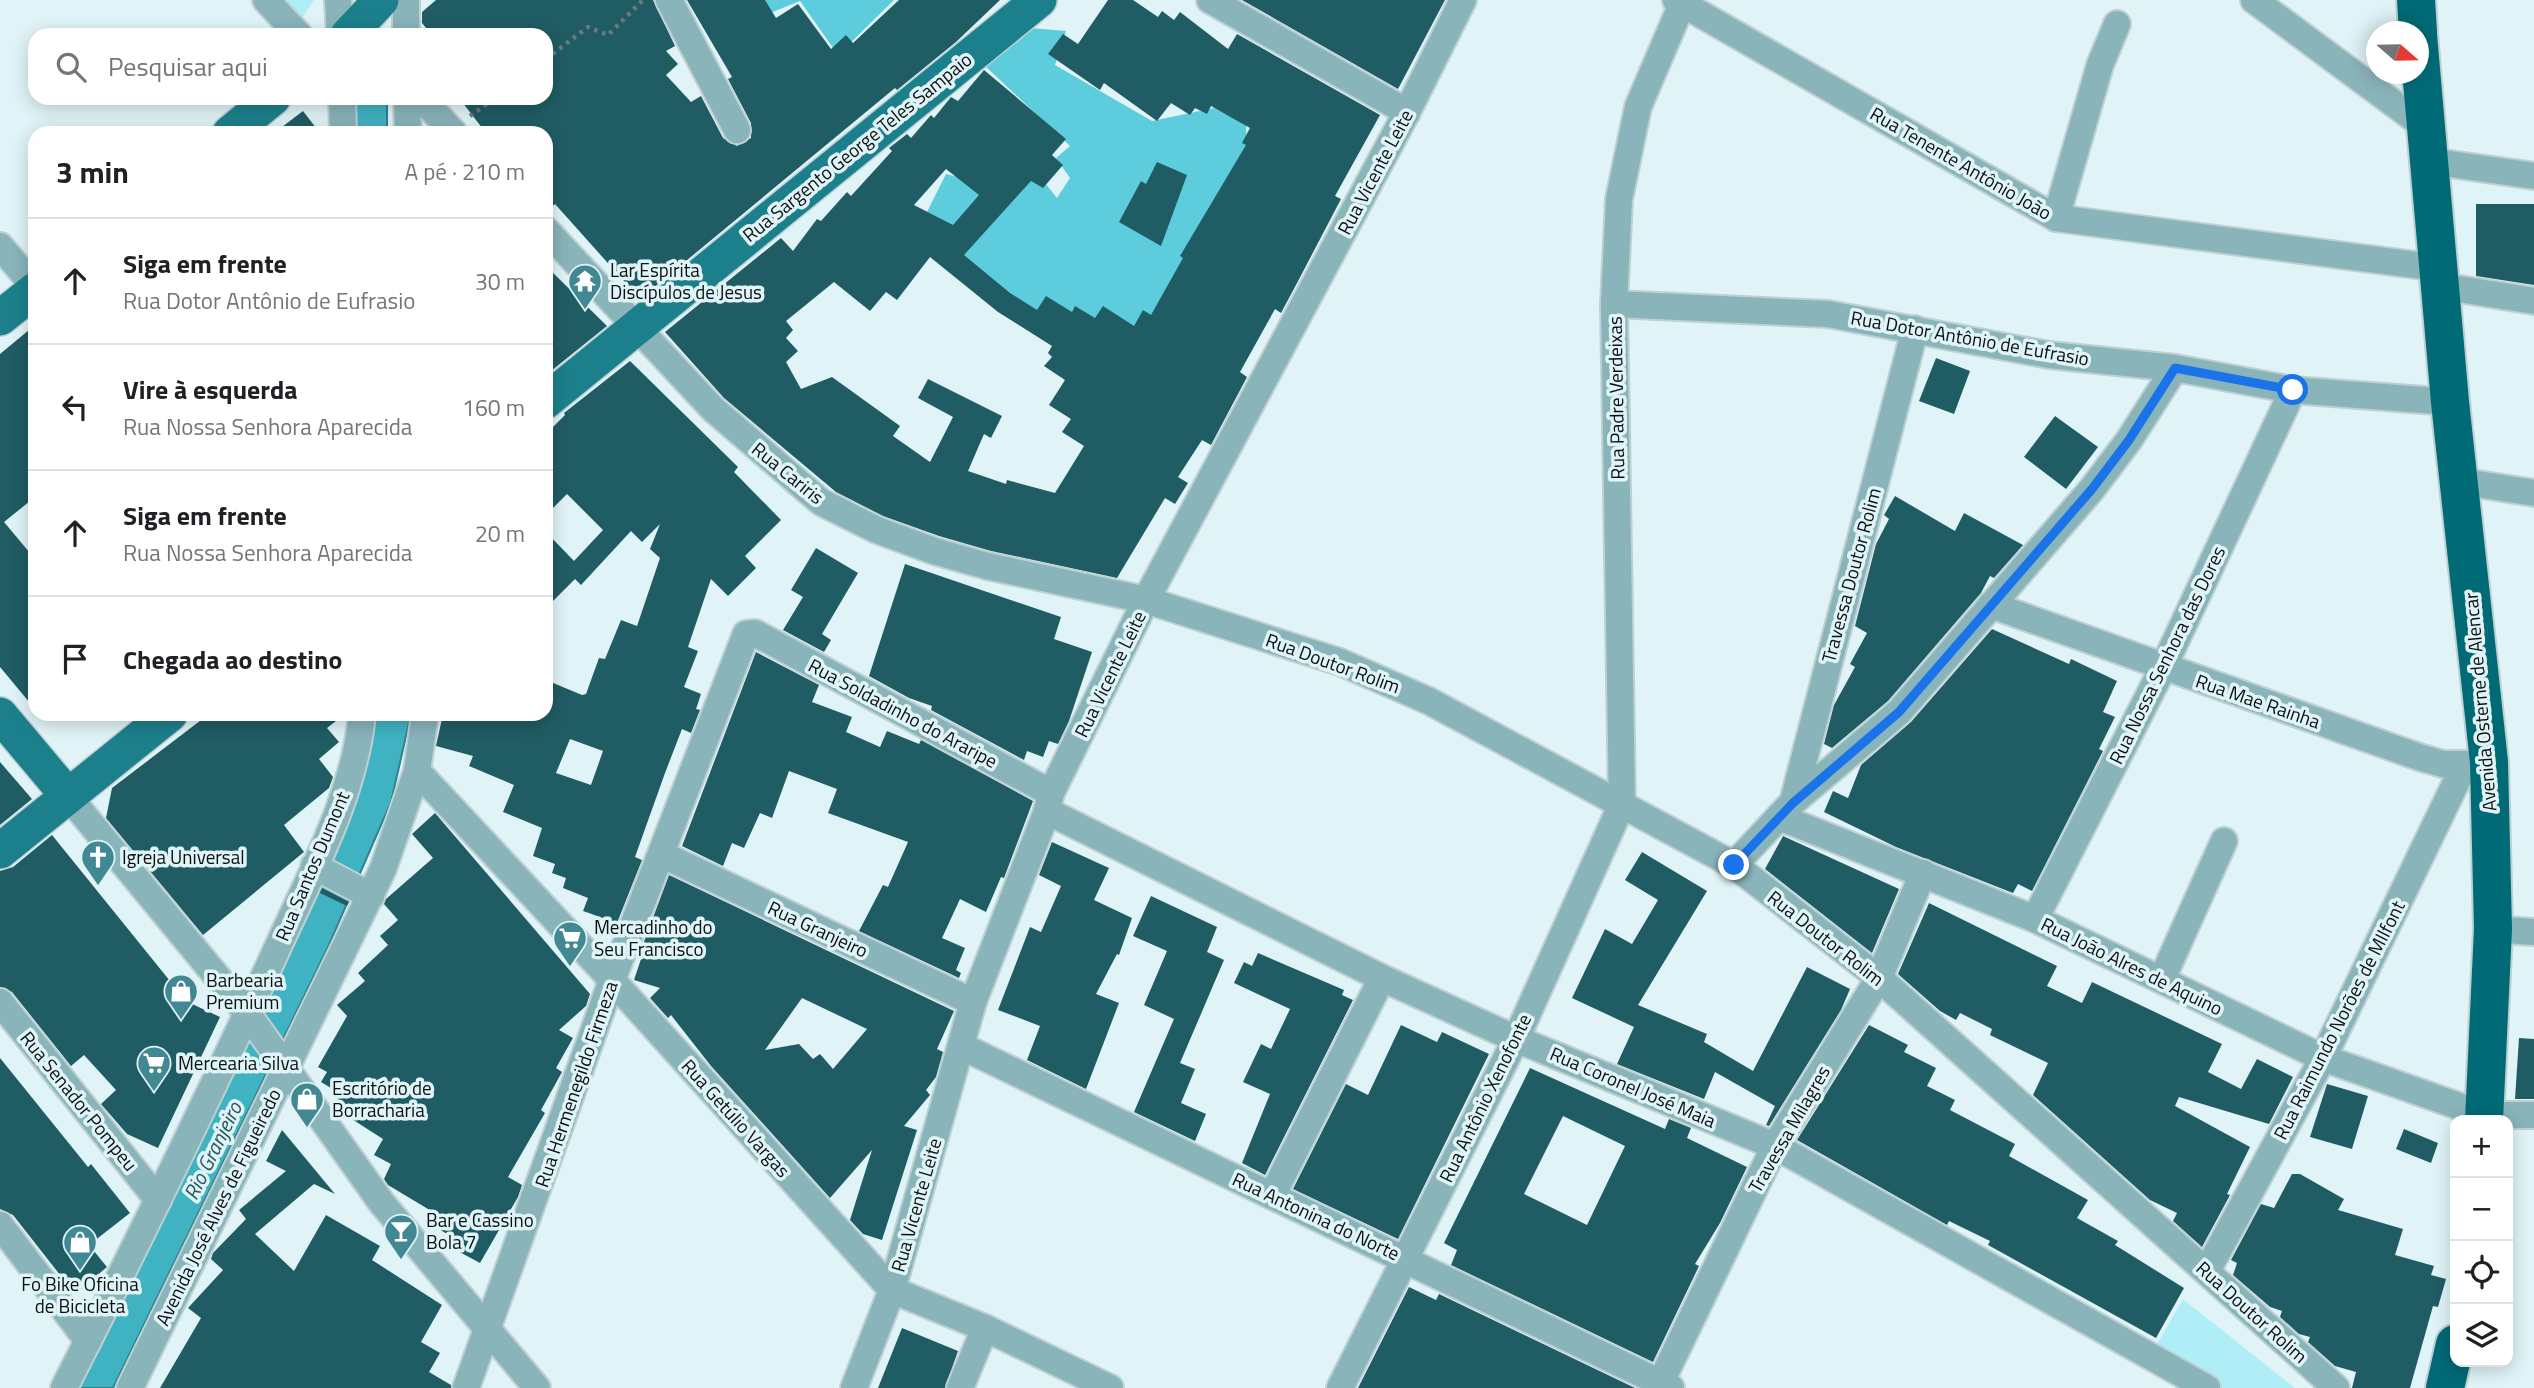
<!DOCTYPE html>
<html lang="pt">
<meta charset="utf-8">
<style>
body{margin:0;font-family:"Titillium Web",sans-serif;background:#f6f6f6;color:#202124}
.controls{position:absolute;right:21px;bottom:21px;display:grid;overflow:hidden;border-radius:14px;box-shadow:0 4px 18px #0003}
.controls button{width:63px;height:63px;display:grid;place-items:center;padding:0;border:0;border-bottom:2px solid #e0e0e0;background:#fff;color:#202124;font:35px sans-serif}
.compass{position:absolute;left:2366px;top:21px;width:63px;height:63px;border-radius:50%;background:#fff;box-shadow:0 4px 18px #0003;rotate:110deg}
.stop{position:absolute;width:21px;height:21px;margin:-16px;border:5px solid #1a73e8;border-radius:50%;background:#fff}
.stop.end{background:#1a73e8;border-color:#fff;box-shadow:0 2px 7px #0008}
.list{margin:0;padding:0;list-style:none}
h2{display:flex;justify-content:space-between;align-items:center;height:91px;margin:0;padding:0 28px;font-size:30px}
h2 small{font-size:23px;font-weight:400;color:#757577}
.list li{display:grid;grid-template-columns:46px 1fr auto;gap:21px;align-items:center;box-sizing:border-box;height:126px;padding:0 28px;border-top:2px solid #e0e0e0}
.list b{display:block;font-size:26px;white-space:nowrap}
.list p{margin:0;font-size:23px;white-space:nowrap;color:#757577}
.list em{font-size:23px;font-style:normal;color:#757577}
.icon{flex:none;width:38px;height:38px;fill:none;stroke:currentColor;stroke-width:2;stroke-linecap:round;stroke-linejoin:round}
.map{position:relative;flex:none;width:2534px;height:1388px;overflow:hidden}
.search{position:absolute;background:#fff;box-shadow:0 4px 18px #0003;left:28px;top:28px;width:525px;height:77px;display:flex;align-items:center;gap:18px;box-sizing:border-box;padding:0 24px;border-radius:21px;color:#757577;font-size:26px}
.panel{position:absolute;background:#fff;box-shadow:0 4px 18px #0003;left:28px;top:126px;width:525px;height:595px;border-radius:21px}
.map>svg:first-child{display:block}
.green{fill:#b0eef7}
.forest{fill:#5dccdc}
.water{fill:#40b3c3;stroke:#30828e;stroke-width:2}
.building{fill:#205c64;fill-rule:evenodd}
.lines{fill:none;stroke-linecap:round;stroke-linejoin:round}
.minor-casing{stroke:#bed0d2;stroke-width:30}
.major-casing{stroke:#bed0d2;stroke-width:38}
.highway-casing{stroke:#bed0d2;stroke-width:42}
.path{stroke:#6d7a7c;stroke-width:4.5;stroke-dasharray:3.5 5;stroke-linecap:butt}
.minor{stroke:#89b4ba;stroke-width:26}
.major{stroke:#1c808c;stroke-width:35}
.highway{stroke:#006a76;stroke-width:38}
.route{stroke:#1a73e8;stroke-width:9}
.labels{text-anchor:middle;stroke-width:7;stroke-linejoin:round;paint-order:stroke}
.street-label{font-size:19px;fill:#0a1112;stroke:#e0f4f7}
.poi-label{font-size:19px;fill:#0a1112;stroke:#e0f4f7;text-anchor:start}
.water-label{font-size:21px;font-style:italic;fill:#27575e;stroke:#e0f4f7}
</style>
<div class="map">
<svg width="2534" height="1388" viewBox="0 0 2534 1388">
<rect width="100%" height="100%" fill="#e0f4f7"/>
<g class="green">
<path d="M282,0H314L299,22Z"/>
<path d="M2183,1299L2295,1388H2223L2153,1351Z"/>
</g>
<g class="forest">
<path d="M753,0H894L838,55L800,1L765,15Z"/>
<path d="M1031,28L1066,31L1055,65L1152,121L1214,108L1246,124L1248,181L1138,342L1014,304L921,224L946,174L983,184L1033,168L1057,198L1070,178L1056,158L1070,146L983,64Z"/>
</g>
<g class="water">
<path d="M352,98H387V133H355Z"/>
<path d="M376,714H411L391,802L328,947L113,1388H76L319,890C344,832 367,776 376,714Z"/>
</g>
<g class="building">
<path d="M436,0H653L675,46L666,51L678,64L666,75L691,102L701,96L723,138L737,146L751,138V123L728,79L732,77L687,0H765L776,18L798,4L831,49L846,35L853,43L899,0H1000L956,42L897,90L895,88L640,299L555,204L546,212V133H486L459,98H546V35H432L422,23V12Z"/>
<path d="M1108,0H1133L1158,17L1162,11L1174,20L1180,12L1228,49L1237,34L1380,115L1335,196L1341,199L1296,285L1281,313L1275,309L1240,372L1247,377L1211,445L1202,440L1178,477L1188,483L1175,504L1165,498L1117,578L991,551L939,536L883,516L836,492L724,398L665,332L781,238L793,251L817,219L821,221L847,192L851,196L892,151L889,148L907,134L911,138L931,115L934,118L951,97L958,101L984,70L1066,139L1052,155L1063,165L1043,188L1031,181L964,255L1010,293L1037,310L1046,296L1072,312L1075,306L1095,318L1103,306L1134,326L1143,310L1151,315L1183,258L1180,256L1246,145L1242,143L1250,128L1211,106L1207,114L1195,108L1190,115L1171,103L1157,121L1104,83L1100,90L1048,54L1063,34L1078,44ZM946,169L979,195L953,225L914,205ZM930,257L998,312L1052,346L1048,353L1052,357L1044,366L1065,380L1049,405L1071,419L1062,432L1084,446L1055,493L1007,480L1006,484L968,471L984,434L991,438L1002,416L928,379L918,398L953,417L930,462L893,436L900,426L832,377L801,389L786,362L798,351L786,338L793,330L786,321L834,282L870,311L886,292L897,300Z"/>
<path d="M1242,0H1445L1398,89Z"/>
<path d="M303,111L320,133H274Z"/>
<path d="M1157,162L1187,175L1161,246L1119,222L1141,181L1146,184Z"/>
<path d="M2476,204H2534V285L2476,276Z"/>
<path d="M546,266L607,326L546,375Z"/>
<path d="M35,325V497L4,522L35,559V709L0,667V354Z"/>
<path d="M1936,358L1970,371L1954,414L1919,401Z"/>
<path d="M630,361L738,467L734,472L781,520L745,556L756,568L728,596L711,579L688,647L698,651L684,687L701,694L696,709L700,710L691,733L682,729L665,773L635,857L642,860L617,923L583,911L588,898L563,888L566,878L552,873L555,864L533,856L542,828L503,812L514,785L469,766L473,756L436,746L443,714H546V680L582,695L586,694L599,658L605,659L621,620L637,626L660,558L650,549L660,524L642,542L631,531L581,585L575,579L546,608V532L574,561L603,530L567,494L546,515V434L565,415L564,413ZM570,739L603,751L591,785L556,773Z"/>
<path d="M2055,416L2098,447L2066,489L2024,457Z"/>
<path d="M1895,496L1955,531L1964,513L2023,545L1994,578L1990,576L1981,593L1888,701L1832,748L1824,744L1834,705L1855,667L1850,664L1867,633L1855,626L1876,544L1889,519L1884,515Z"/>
<path d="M816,548L858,573L822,634L831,640L824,652L783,630L803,597L791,590Z"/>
<path d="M905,564L1061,617L1054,639L1092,652L1069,721L1058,744L1049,741L1043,757L1027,751L1024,760L931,710L932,706L909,698L869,676Z"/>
<path d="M1992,629L2069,664L2071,659L2117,681L2103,712L2115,717L2099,749L2103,751L2032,891L2018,884L2013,893L1896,847L1824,812L1833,791L1848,798L1861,765L1911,722Z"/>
<path d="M756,652L819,685L812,702L852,717L846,732L880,747L887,731L919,744L921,740L1033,801L1004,878L1001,877L986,912L960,899L942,938L965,948L956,970L961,973L959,978L859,931L883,885L888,887L908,842L828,813L837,789L789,771L772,818L760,813L744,848L732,843L723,866L682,846Z"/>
<path d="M209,714H345L327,728L339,742L319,759L333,777L329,788L284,825L304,852L203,935L106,818L112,788Z"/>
<path d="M0,762L32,799L0,825Z"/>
<path d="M435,813L590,994L586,1006L559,1030L573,1038L556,1068L562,1072L541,1110L545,1113L508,1177L522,1185L518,1197L480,1263L454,1249L459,1241L437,1228L443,1218L388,1185L384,1179L391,1164L374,1155L383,1139L333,1107L341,1094L321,1082L327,1072L318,1067L347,1016L337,1005L365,981L358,973L388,945L380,936L398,920L384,904L386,899L433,858L412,834Z"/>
<path d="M52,835L170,981L178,985L173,995L220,1017L158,1148L127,1134L101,1104L116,1090L84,1055L71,1066L12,992L0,987V871L13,867Z"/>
<path d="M1783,836L1899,889L1872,953L1765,869Z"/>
<path d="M1052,842L1109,868L1094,900L1132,918L1119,955L1117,954L1096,994L1119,1003L1086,1089L1027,1060L1040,1026L998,1010L1030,927L1041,932L1061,886L1039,875Z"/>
<path d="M1642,852L1707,891L1638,1005L1707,1034L1704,1042L1753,1071L1807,967L1850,989L1841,1010L1769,1126L1766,1125L1775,1106L1715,1072L1704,1099L1617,1064L1634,1027L1572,998L1605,929L1632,944L1658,900L1625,880Z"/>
<path d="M669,875L954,1011L937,1049L943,1052L936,1077L926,1090L930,1095L904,1126L917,1130L882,1240L863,1234L850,1220L872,1150L830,1198L711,1066L671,1015L668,1018L650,998L660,988L634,980L642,956L639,955ZM802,998L867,1029L833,1069L820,1054L813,1059L799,1044L765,1050Z"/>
<path d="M322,888L349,902L347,906L320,893Z"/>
<path d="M1151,896L1217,927L1207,952L1224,960L1180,1063L1195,1069L1181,1103L1206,1114L1195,1141L1134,1112L1174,1019L1144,1005L1167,951L1133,936Z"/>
<path d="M1929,903L2057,966L2047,986L2082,1003L2092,982L2222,1044L2208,1072L2241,1089L2257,1059L2293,1077L2269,1124L2179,1097L2175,1106L2250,1147L2227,1194L2230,1195L2202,1247L2173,1221L2177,1213L2150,1200L2033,1095L2048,1063L1990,1035L1992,1029L1960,1013L1956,1020L1940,1011L1898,974Z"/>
<path d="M1258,953L1344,990L1342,995L1353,1000L1265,1175L1242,1163L1270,1094L1243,1082L1261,1044L1271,1049L1290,1009L1234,983L1244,962L1252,966Z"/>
<path d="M1401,1025L1437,1042L1442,1032L1489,1054L1398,1239L1293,1189L1346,1084L1368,1095Z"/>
<path d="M1869,1025L1908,1045L1904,1052L1936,1068L1927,1086L1955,1100L1950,1110L2015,1144L2009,1156L2088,1200L2077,1218L2118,1241L2115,1245L2184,1288L2156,1338L1988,1245L1990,1241L1949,1221L1947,1225L1797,1140Z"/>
<path d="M2519,1038L2534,1039V1099H2515Z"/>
<path d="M0,1058L88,1167L91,1164L130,1213L89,1245L107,1267L75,1294L13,1215L0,1209Z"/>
<path d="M1530,1068L1665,1129L1669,1119L1691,1128L1687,1138L1747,1167L1720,1223L1695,1264L1699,1266L1653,1362L1451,1265L1457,1250L1444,1243ZM1563,1116L1625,1146L1587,1225L1524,1194Z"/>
<path d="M2327,1084L2368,1096L2352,1149L2310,1137Z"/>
<path d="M2404,1129L2438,1143L2431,1163L2396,1149Z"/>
<path d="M282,1130L335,1194L314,1184L255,1234L294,1271L326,1215L380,1246L372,1260L442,1305L421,1342L440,1353L429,1372L451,1385V1388H160L201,1318L188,1308L223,1270L211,1259L213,1253L246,1219L239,1210L286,1171L266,1161Z"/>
<path d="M2292,1174H2300L2344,1199L2338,1210L2403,1229L2395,1255L2434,1266L2431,1275L2446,1279L2438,1307L2433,1306L2410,1388H2352L2356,1372L2335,1366L2308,1342L2310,1337L2299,1334L2280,1317L2282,1311L2270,1307L2233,1275L2237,1263L2231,1260L2261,1204L2274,1208Z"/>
<path d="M1409,1287L1436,1300L1439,1294L1635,1388H1358Z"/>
<path d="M902,1328L958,1351L945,1388H878Z"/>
</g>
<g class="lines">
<g class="minor-casing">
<g id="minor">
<path d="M266,0L299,35"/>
<path d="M338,0L340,35"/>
<path d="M406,0V35"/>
<path d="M669,0L737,130"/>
<path d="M1210,0L1407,112"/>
<path d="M1676,0L2056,218L2439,268"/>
<path d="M2254,0L2424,126"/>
<path d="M342,98L343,133"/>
<path d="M407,98L408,133"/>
<path d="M421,98L454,133"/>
<path d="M2429,161L2534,176"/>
<path d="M2056,218L2100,65L2117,24"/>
<path d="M546,230L713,409L821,502L877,530L934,551L987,566L1146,600L1340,662L1429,701L1734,865L1879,978L2336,1388"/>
<path d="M0,246L35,287"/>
<path d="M2440,286L2534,301"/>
<path d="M1614,304L1828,314L2049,355L2175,368L2293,390L2450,402"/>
<path d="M2458,481L2534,493"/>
<path d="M1991,605L2419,757L2443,764H2477"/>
<path d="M417,771L612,980L892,1290L985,1328L1110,1388"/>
<path d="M68,796L247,1013L381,1202L537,1388"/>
<path d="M1793,802L1899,712L2092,489L2129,440L2175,368"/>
<path d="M1047,811L1382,978L1516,1039L1775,1146L2207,1388"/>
<path d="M1779,817L2035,919L2323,1058L2484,1115H2534"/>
<path d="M663,855L973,1002"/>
<path d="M1734,865L1793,802L1915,329"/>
<path d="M314,866L371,896"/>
<path d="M2035,919L2163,668L2293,390"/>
<path d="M2493,929L2534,932"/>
<path d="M2162,979L2224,841"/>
<path d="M0,1002L158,1200"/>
<path d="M961,1046L1671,1388"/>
<path d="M1272,1196L1382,978"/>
<path d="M0,1225L88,1341"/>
<path d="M2207,1271L2323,1058L2464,766"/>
<path d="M64,1388C137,1244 208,1099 275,953C309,877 354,798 362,714"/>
<path d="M130,1388L383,869L417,771L425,714"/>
<path d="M466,1388L612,980L746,634L755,633L1051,793"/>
<path d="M854,1388L892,1290L973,1002L1047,811L1051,793L1146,600L1407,112L1463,0"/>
<path d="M960,1388L985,1328"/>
<path d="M1340,1388L1516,1039L1622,804L1614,304L1619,199L1638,107L1682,4"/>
<path d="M1658,1388L1775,1146L1879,978L1923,873"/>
</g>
</g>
<g class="major-casing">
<g id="major">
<path d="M348,35L381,0"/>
<path d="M230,133L273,98"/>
<path d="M0,318L35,290"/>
<path d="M546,401L1039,0"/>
<path d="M0,715L68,796"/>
<path d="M0,851L170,714"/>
</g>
</g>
<g class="highway-casing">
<g id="highway">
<path d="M2416,0L2418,32"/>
<path d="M2418,35L2450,402L2489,762L2493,929L2484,1120"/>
<path d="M2445,1388L2455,1344"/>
</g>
</g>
<g class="path">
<path d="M546,59L588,27L608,35L643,0"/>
<path d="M470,116L495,98"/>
</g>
<use href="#minor" class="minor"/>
<use href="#major" class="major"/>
<use href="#highway" class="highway"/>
</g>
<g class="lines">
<path class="route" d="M1734,865L1793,803L1899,712L2092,489L2129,440L2175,368L2293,390"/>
</g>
<defs>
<g id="temple-pin" transform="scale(1.75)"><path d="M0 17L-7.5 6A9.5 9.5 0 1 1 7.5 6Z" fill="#428892" stroke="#e0f4f7"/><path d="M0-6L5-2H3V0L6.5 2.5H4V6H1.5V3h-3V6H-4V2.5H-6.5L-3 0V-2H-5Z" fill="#fff"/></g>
<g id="church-pin" transform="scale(1.75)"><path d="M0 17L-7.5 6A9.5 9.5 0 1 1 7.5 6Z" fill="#428892" stroke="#e0f4f7"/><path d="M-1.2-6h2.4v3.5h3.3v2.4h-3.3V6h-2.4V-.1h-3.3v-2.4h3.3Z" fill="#fff"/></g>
<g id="supermarket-pin" transform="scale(1.75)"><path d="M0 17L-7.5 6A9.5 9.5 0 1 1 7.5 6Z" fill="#428892" stroke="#e0f4f7"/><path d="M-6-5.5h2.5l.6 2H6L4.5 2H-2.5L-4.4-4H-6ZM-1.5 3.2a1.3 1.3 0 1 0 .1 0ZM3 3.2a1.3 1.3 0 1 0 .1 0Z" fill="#fff"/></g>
<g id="shop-pin" transform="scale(1.75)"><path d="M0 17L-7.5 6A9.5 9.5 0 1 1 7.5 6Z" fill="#428892" stroke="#e0f4f7"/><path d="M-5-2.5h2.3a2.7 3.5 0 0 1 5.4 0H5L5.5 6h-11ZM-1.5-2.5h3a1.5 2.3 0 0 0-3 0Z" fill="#fff"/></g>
<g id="bar-pin" transform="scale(1.75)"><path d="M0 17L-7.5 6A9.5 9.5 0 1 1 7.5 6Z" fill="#428892" stroke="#e0f4f7"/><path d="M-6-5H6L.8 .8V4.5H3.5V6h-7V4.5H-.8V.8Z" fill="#fff"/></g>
</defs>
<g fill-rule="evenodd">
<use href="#temple-pin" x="585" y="281"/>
<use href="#church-pin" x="98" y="857"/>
<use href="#supermarket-pin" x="570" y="938"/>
<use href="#shop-pin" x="181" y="991"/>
<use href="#supermarket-pin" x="154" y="1063"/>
<use href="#shop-pin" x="307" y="1099"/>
<use href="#bar-pin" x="401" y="1231"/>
<use href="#shop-pin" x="80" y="1242"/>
</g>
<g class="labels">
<g class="street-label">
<text transform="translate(857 147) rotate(-39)" y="7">Rua Sargento George Teles Sampaio</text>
<text transform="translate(1961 163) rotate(30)" y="7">Rua Tenente Antônio João</text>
<text transform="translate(1375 172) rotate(-62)" y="7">Rua Vicente Leite</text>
<text transform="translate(1970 338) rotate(10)" y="7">Rua Dotor Antônio de Eufrasio</text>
<text transform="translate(1616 398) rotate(-91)" y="7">Rua Padre Verdeixas</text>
<text transform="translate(788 473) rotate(39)" y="7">Rua Cariris</text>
<text transform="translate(1851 575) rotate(-75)" y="7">Travessa Doutor Rolim</text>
<text transform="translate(2167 655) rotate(-64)" y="7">Rua Nossa Senhora das Dores</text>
<text transform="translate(1333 663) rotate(20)" y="7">Rua Doutor Rolim</text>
<text transform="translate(1110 674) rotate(-64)" y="7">Rua Vicente Leite</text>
<text transform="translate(2258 701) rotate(19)" y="7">Rua Mae Rainha</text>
<text transform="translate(2480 702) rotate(-95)" y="7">Avenida Osterne de Alencar</text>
<text transform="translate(903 713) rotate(28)" y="7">Rua Soldadinho do Araripe</text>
<text transform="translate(312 866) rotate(-67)" y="7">Rua Santos Dumont</text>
<text transform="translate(818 929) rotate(25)" y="7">Rua Granjeiro</text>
<text transform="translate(1826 938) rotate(38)" y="7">Rua Doutor Rolim</text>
<text transform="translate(2132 966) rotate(26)" y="7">Rua João Alres de Aquino</text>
<text transform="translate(2339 1020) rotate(-63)" y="7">Rua Raimundo Norões de MIlfont</text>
<text transform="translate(576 1084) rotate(-71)" y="7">Rua Hermenegildo Firmeza</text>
<text transform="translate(1633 1087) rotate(23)" y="7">Rua Coronel José Maia</text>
<text transform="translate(1485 1098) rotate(-64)" y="7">Rua Antônio Xenofonte</text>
<text transform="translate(79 1101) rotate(51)" y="7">Rua Senador Pompeu</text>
<text transform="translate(736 1118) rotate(48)" y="7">Rua Getúlio Vargas</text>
<text transform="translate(1789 1129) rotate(-60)" y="7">Travessa Milagres</text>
<text transform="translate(916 1205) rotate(-74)" y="7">Rua Vicente Leite</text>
<text transform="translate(218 1207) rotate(-64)" y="7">Avenida José Alves de Figueiredo</text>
<text transform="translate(1316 1216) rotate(25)" y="7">Rua Antonina do Norte</text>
<text transform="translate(2252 1312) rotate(42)" y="7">Rua Doutor Rolim</text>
</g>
<g class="poi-label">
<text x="610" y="277">Lar Espírita<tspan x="610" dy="22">Discípulos de Jesus</tspan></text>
<text x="122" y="864">Igreja Universal</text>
<text x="594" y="934">Mercadinho do<tspan x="594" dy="22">Seu Francisco</tspan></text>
<text x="206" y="987">Barbearia<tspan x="206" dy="22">Premium</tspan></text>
<text x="178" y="1070">Mercearia Silva</text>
<text x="332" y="1095">Escritório de<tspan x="332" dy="22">Borracharia</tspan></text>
<text x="426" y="1227">Bar e Cassino<tspan x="426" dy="22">Bola 7</tspan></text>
<text x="80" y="1291" text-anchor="middle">Fo Bike Oficina<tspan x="80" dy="22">de Bicicleta</tspan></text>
</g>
<g class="water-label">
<text transform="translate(213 1151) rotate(-64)" y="7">Rio Granjeiro</text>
</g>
</g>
</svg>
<div class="controls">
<button>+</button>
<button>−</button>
<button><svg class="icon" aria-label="locate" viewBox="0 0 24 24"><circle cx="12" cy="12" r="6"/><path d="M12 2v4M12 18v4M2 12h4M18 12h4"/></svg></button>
<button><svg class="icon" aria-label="layers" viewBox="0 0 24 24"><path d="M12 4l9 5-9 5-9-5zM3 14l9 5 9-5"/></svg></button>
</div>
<svg class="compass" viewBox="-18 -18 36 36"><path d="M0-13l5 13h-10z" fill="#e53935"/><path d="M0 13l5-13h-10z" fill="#757577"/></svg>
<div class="stop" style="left:2293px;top:390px"></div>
<div class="stop end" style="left:1734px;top:865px"></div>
<div class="search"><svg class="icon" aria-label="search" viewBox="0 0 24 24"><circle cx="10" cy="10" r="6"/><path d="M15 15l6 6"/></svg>Pesquisar aqui</div>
<section class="panel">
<h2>3 min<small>A pé · 210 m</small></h2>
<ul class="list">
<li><svg class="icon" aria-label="ahead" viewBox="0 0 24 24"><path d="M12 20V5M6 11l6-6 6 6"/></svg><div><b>Siga em frente</b><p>Rua Dotor Antônio de Eufrasio</p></div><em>30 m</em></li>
<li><svg class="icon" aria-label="left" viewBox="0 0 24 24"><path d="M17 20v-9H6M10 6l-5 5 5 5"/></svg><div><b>Vire à esquerda</b><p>Rua Nossa Senhora Aparecida</p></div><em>160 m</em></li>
<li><svg class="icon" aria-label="ahead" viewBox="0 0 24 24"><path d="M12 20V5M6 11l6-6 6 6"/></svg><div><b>Siga em frente</b><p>Rua Nossa Senhora Aparecida</p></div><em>20 m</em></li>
<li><svg class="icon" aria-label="arrive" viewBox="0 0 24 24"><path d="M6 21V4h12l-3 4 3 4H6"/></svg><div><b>Chegada ao destino</b></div></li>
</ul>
</section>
</div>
